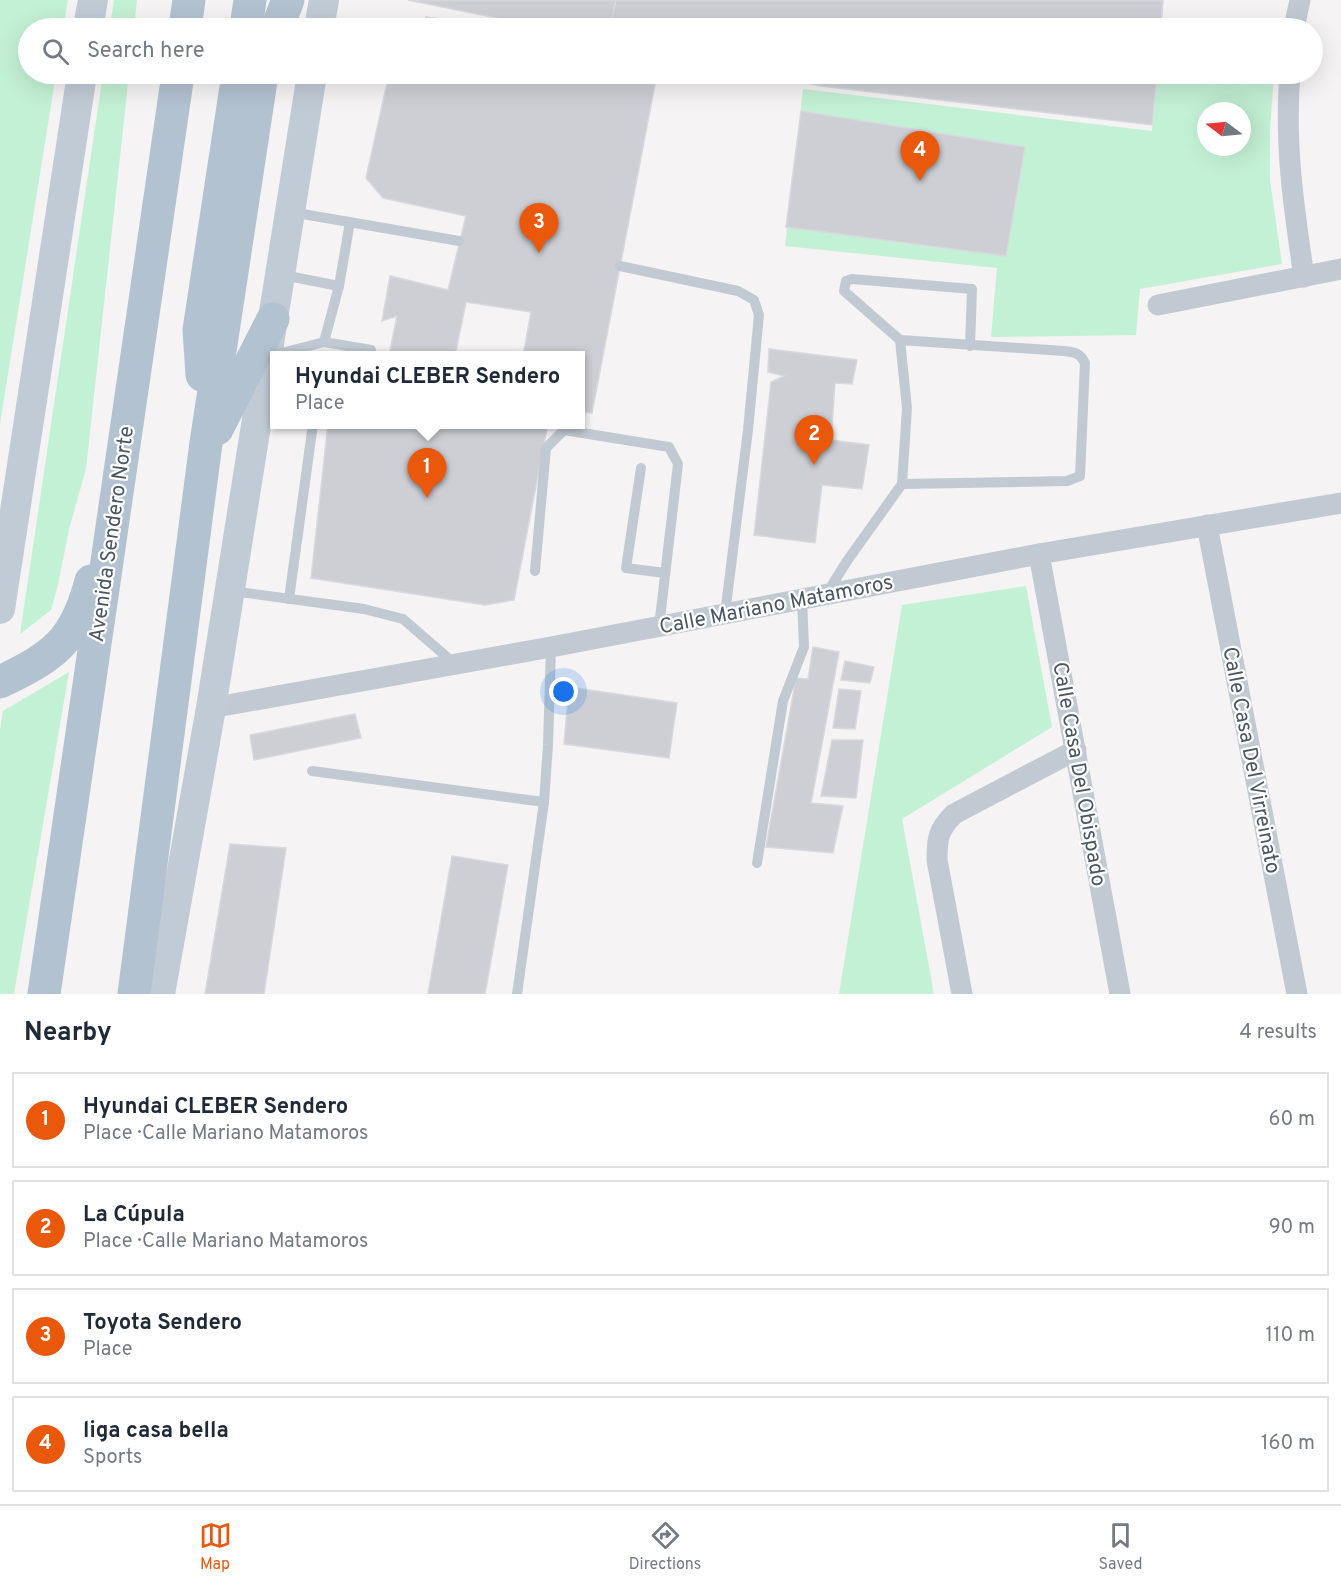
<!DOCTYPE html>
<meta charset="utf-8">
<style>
body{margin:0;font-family:Overpass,sans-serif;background:#f2f2f3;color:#1f2937}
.compass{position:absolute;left:1197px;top:102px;width:54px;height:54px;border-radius:50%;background:#fff;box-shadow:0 6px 24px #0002;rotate:286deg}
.you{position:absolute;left:564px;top:692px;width:21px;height:21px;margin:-15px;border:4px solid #fff;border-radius:50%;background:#1a73e8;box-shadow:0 0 0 9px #1a73e833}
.badge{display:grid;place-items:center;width:39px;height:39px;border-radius:50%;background:#ea580c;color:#fff;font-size:20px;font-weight:700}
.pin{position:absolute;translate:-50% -50px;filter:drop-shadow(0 2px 3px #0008)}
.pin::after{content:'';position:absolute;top:32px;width:21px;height:18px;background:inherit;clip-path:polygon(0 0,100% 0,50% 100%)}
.popup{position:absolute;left:270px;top:351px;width:315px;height:78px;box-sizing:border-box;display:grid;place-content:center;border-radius:0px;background:#fff;filter:drop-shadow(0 2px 4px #0005);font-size:20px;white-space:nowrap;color:#747a83}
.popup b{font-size:22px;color:#1f2937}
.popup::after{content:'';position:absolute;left:50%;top:100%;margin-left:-12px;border:12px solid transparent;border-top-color:#fff}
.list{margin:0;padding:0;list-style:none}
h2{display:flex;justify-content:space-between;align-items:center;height:78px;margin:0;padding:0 24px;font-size:26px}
h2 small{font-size:20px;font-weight:400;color:#747a83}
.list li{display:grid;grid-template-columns:39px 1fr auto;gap:18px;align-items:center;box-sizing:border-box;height:96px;margin:0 12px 12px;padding:0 12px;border:2px solid #e0e1e3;border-radius:0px}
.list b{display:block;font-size:22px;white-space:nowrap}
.list p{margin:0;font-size:20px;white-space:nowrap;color:#747a83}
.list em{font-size:20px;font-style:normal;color:#747a83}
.icon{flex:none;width:33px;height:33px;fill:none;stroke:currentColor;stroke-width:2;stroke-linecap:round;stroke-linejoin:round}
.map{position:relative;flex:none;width:1341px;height:994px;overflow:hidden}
.search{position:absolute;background:#fff;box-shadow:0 6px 24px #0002;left:18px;right:18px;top:18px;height:66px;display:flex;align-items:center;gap:15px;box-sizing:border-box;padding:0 21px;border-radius:33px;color:#747a83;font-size:22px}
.sheet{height:510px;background:#fff}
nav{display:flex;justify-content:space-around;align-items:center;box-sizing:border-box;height:84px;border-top:2px solid #e0e1e3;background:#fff;font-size:16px;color:#747a83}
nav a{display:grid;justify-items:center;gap:3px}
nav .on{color:#ea580c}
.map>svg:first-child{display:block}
.green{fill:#c3f1d5;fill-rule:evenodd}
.building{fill:#cdcfd5;stroke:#d7d9de;stroke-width:1.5}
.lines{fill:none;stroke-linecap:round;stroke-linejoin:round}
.lane{stroke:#c1cad2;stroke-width:10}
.street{stroke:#c1cad2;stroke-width:21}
.secondary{stroke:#c1cbd6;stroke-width:30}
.primary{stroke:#b3c2d1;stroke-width:33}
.labels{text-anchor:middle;stroke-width:4.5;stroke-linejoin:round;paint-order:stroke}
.street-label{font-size:21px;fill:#4a5661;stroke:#fff}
</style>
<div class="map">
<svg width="1341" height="994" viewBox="0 0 1341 994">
<rect width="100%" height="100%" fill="#f5f3f3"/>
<g class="green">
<path d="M0,0H68L63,28H28V74H56L0,424Z"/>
<path d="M114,0H137L134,28H110Z"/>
<path d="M103,74H129L86,469L69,529L58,585L51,610L20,634Z"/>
<path d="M1157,74H1274L1270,129V180L1282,264L1140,289L1136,335L991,337L997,268L785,246L803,89L1152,131ZM1206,111H1242V147H1206Z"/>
<path d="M1026,586L1052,727L902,819L934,994H839L902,605Z"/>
<path d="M69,672L14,994H0V730L3,711Z"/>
</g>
<g class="building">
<path d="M408,0H616L610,28H546Z"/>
<path d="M616,0H1163L1161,28H610Z"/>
<path d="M426,17L497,28H424Z"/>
<path d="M389,74H657L592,413L580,411V356H523L531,312L466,302L455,356H389L397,316L382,321L390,276L448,290L466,216L383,198L366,178Z"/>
<path d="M764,74H1157L1152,125L821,86Z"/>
<path d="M801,111L1025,147L1006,256L786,227Z"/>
<path d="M769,349L857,360L852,384L835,383L831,440L869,445L862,489L822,485L815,543L754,535L771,382L784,376L768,372Z"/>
<path d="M328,424H548L514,600L485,605L311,578Z"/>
<path d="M813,647L839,652L811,803L843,806L833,853L766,847L796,678L808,679Z"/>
<path d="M845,661L874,667L870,683L841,680Z"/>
<path d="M569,687L677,703L669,758L564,744Z"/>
<path d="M839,689L861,691L855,729L833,728Z"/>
<path d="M355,714L361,738L254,760L250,735Z"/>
<path d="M832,740H863L856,798L821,796Z"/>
<path d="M230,844L286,848L264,994H205Z"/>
<path d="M452,856L508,865L485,994H428Z"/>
</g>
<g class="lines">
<g class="lane">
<path d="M291,212L459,241"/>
<path d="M620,266L738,291L754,300L759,315L748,430L725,614"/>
<path d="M283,275L339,286L350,222"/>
<path d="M339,286L324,342L371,350"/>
<path d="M270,356L324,342"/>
<path d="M641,468L626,568L665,573"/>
<path d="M902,484L1067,481L1080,476L1085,363C1080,353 1074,352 1064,351L900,340L844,291L846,281L852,279L972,289L970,346"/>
<path d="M535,571L546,448L564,430L669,447L678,464L659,627"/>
<path d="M232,591L364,609L403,619L455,664"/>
<path d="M827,593L847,561L902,484L907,408L900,340"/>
<path d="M289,599L313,424"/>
<path d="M312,771L544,802"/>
<path d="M757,863L783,701L804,647L802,598"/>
<path d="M517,994L544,802L548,745L551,647"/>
</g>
<g class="street">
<path d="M1294,28L1300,0"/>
<path d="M1290,74C1284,142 1294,209 1304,277"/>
<path d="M1158,305L1341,269"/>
<path d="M1207,525L1297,994"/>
<path d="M1039,554L1120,994"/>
<path d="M211,708L551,647L1039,554L1341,503"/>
<path d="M962,994L937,860C937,838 938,830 954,814L1076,750"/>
</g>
<g class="secondary">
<path d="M88,28L93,0"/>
<path d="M319,28L324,0"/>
<path d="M0,609L82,74"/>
<path d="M160,994L211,708L312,74"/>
</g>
<g class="primary">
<path d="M185,28L189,0"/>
<path d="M246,28L250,0"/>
<path d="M277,28L288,0"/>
<path d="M202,375L199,330L238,74"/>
<path d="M217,429L273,319"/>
<path d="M0,682C54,656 75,642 91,581"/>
<path d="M44,994L178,74"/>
<path d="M134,994L206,443L262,74"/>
</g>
</g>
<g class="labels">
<g class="street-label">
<text transform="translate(111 534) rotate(-82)" y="7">Avenida Sendero Norte</text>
<text transform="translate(776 604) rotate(-11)" y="7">Calle Mariano Matamoros</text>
<text transform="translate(1252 760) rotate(79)" y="7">Calle Casa Del Virreinato</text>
<text transform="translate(1080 774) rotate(80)" y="7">Calle Casa Del Obispado</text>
</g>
</g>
</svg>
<svg class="compass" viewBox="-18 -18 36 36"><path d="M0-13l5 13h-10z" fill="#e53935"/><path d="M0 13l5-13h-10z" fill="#747a83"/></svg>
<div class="you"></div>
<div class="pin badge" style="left:427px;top:498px">1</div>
<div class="popup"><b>Hyundai CLEBER Sendero</b>Place</div>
<div class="pin badge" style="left:814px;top:465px">2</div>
<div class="pin badge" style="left:539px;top:253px">3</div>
<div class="pin badge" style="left:920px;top:181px">4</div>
<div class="search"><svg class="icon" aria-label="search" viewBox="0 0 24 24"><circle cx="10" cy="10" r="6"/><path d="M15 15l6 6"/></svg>Search here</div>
</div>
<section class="sheet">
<h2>Nearby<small>4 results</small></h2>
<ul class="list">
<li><span class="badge">1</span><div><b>Hyundai CLEBER Sendero</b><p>Place · Calle Mariano Matamoros</p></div><em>60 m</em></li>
<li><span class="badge">2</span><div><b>La Cúpula</b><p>Place · Calle Mariano Matamoros</p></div><em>90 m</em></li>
<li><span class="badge">3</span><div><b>Toyota Sendero</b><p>Place</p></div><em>110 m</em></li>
<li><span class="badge">4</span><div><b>liga casa bella</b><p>Sports</p></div><em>160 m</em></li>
</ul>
</section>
<nav>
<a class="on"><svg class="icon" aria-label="map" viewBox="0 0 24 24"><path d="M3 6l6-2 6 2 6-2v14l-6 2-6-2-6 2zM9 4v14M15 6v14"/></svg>Map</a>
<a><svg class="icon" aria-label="directions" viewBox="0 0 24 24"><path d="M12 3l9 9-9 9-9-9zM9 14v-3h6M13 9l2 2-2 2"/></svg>Directions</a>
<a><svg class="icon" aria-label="saved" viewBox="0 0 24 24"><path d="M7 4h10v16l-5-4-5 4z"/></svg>Saved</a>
</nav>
